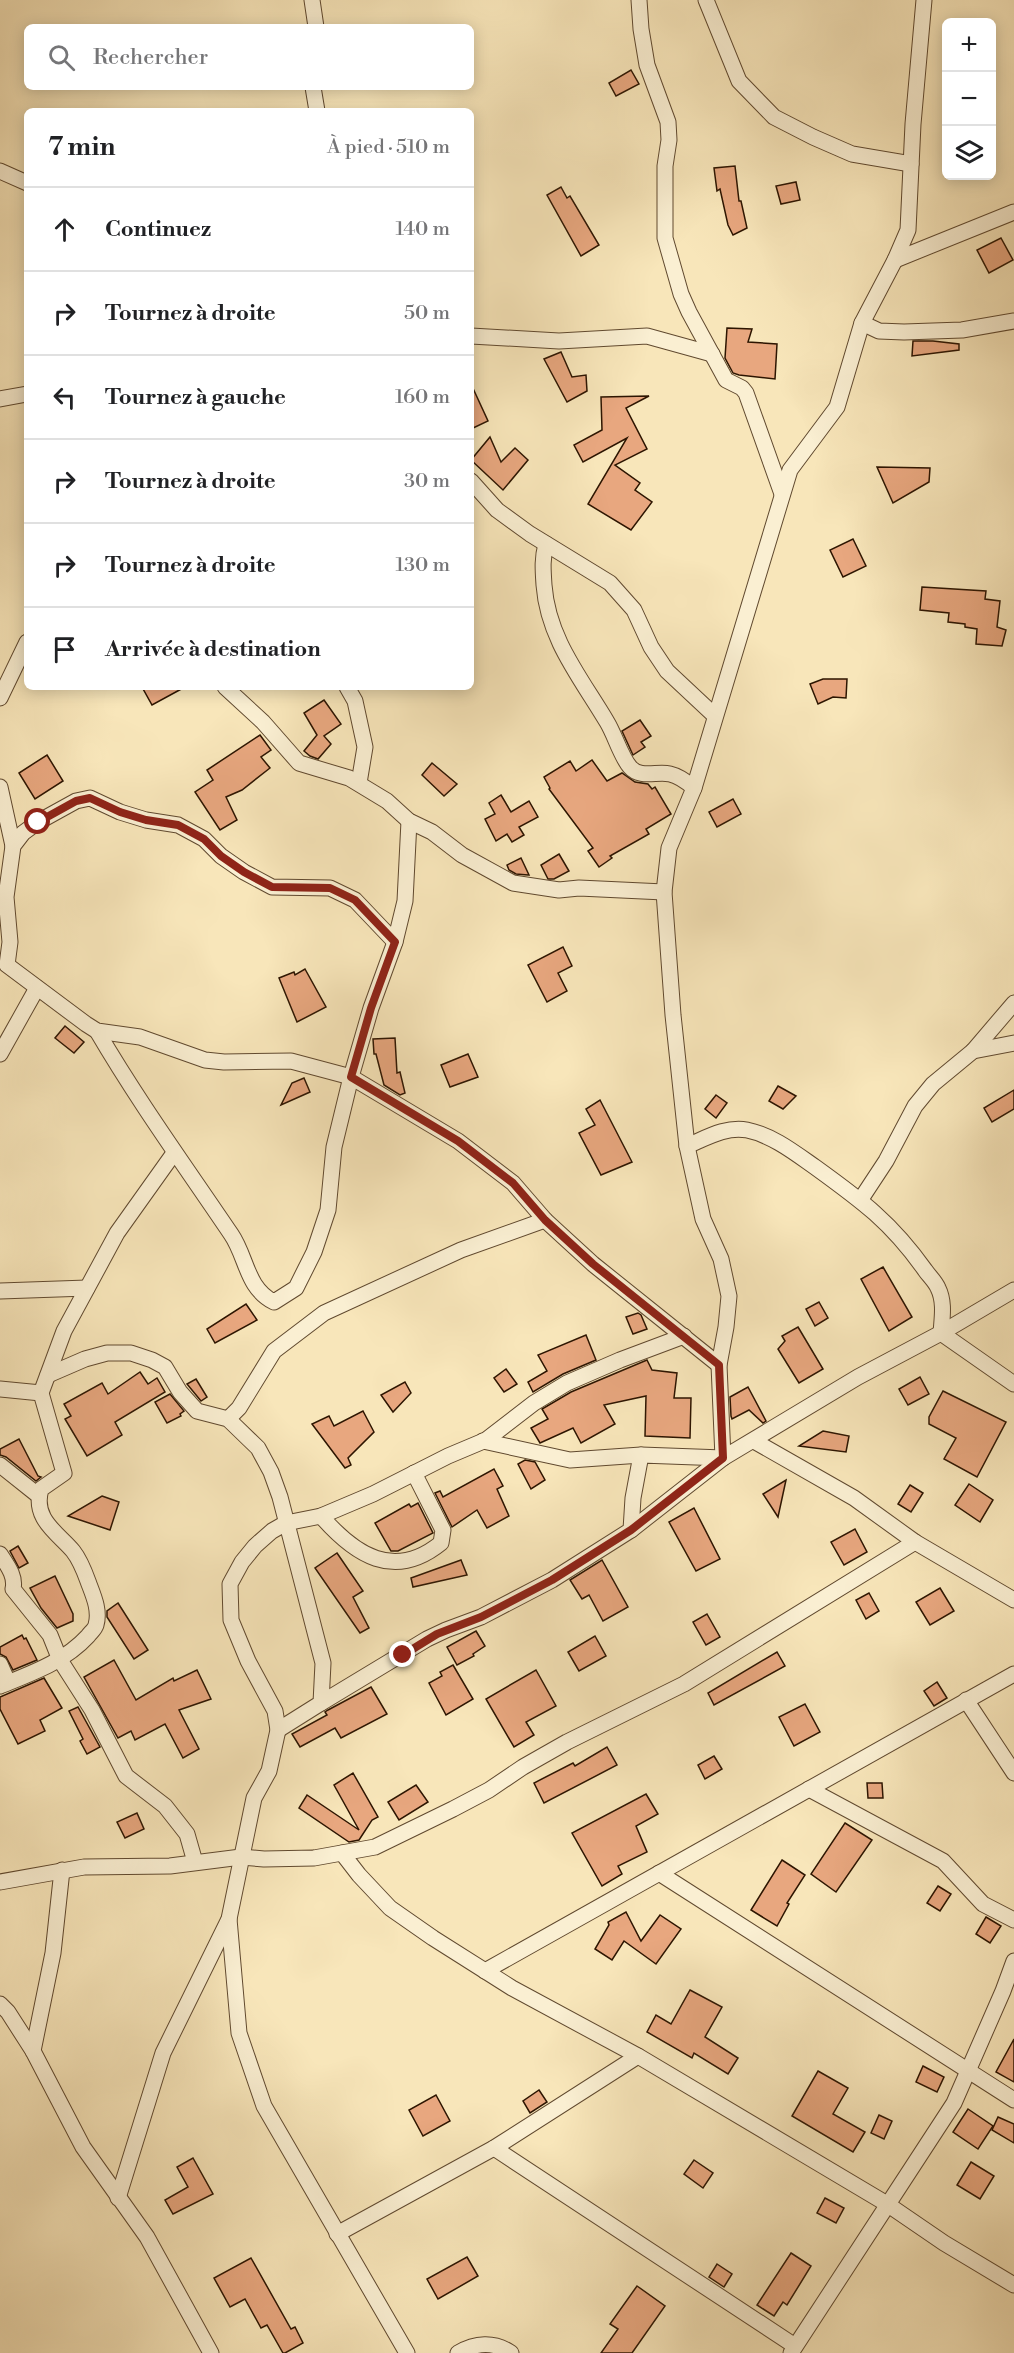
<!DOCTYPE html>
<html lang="fr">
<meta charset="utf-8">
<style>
body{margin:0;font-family:"Libre Bodoni",serif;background:#f2f2f2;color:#202124}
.controls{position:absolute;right:18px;top:18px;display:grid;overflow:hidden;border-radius:9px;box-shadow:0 3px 15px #0003}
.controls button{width:54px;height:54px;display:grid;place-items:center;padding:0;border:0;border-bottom:2px solid #e0e0e0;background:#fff;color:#202124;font:30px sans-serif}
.stop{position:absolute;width:18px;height:18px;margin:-14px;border:4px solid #8f2418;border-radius:50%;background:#fff}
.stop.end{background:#8f2418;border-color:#fff;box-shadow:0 2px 6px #0008}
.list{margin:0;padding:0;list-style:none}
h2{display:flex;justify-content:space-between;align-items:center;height:78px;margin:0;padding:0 24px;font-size:26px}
h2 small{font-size:20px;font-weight:400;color:#757577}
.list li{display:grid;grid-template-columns:39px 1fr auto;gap:18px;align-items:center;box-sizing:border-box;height:84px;padding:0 24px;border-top:2px solid #e0e0e0}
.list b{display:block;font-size:22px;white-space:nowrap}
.list em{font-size:20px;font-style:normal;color:#757577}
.icon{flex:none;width:33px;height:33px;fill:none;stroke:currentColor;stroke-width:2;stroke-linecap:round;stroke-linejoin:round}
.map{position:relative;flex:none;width:1014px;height:2353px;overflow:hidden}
.search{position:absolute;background:#fff;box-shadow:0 3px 15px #0003;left:24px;top:24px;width:450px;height:66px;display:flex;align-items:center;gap:15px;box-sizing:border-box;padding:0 21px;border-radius:9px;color:#757577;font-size:22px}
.panel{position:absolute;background:#fff;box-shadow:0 3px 15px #0003;left:24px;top:108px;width:450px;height:582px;border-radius:9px}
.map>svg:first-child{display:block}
.building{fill:#e8a77f;stroke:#2d1501;stroke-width:1.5}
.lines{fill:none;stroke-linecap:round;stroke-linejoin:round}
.street-casing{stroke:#60492f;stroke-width:17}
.street{stroke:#faefd2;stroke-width:15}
.route{stroke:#8f2418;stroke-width:8}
</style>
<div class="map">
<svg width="1014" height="2353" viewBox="0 0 1014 2353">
<rect width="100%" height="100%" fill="#f8e6ba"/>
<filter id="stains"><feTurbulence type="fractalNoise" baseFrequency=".00333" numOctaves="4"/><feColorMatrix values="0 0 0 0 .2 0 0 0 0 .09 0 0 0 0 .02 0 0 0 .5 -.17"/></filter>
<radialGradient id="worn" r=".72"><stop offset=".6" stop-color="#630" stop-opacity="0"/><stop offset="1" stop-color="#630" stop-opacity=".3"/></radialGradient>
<g class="building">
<path d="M631,70L639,84L616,96L609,83Z"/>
<path d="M735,166L739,201H741L747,228L733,235L728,225L720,189L717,191L714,168Z"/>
<path d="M796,182L800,200L781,204L776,186Z"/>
<path d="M561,187L567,198L570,196L599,245L581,256L547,195Z"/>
<path d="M1001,238L1013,260L989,273L977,250Z"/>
<path d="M727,328L752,329L748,342L777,344L775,379L739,375L733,373L725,358Z"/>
<path d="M913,341H933L959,344V350L912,356Z"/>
<path d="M561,352L572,377L586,375L587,391L567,402L544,359Z"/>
<path d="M471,384L488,421L471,429Z"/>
<path d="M649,396L626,408L647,449L615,465L640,483L635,490L652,502L631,530L588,504L627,438L583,462L574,445L602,430L601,397Z"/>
<path d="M490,437L501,462L515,448L528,460L503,490L471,460Z"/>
<path d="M877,467L930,468L929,482L893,503Z"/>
<path d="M853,539L866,566L843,577L830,550Z"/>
<path d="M922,587L986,591L985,599L1000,601L997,627L1006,630L1002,646L976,644L977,629L965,627V624L948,622L949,613L920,610Z"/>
<path d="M823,679H847L846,698L833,697L818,704L810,684Z"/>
<path d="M142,687H185L152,705Z"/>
<path d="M324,700L341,724L324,736L331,744L318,759L310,756L304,751L317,735L304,713Z"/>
<path d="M640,720L651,736L641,742L645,747L633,755L622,731Z"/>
<path d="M260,735L271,750L261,757L270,768L242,790L226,797L237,820L220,830L195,792L213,780L207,770Z"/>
<path d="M47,755L63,781L35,799L19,773Z"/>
<path d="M592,760L607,781L622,773L635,782L648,784L652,789L655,787L671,814L646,829L649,834L610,856L612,858L599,867L588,851L593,848L549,789L550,788L544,777L570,761L576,771Z"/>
<path d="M432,763L457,784L444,796L422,775Z"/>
<path d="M501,795L511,812L529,801L538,817L519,827L524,835L512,842L507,834L496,841L485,819L495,814L489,803Z"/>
<path d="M733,799L741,814L717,827L709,812Z"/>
<path d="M559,854L569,871L554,879H548L541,865Z"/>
<path d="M521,858L529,875H528L516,874L509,870L507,865Z"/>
<path d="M563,947L572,966L558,973L567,991L547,1002L528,965Z"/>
<path d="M305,969L326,1007L297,1022L279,978L294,972L295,975Z"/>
<path d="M65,1026L84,1042L74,1053L55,1038Z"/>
<path d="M395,1038L397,1073L400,1072L405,1093L400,1095L384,1085L376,1054H374L373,1039Z"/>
<path d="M468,1054L478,1077L450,1087L441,1065Z"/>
<path d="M304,1078L310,1092L281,1105L292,1083Z"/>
<path d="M778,1086L796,1096L783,1109L769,1101Z"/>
<path d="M1014,1090V1109L992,1122L984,1108Z"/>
<path d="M716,1095L727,1103L716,1118L705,1109Z"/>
<path d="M600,1100L632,1162L601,1175L579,1133L595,1125L586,1109Z"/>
<path d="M883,1267L912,1317L889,1331L861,1279Z"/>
<path d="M819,1302L828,1318L815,1326L806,1309Z"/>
<path d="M246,1304L257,1320L215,1343L207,1329Z"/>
<path d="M638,1313L641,1315L647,1329L633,1334L626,1317Z"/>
<path d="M798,1327L823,1369L799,1383L778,1349L785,1341L782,1336Z"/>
<path d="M586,1335L596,1360L563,1374L533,1392L528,1382L547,1371L538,1355Z"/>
<path d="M647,1360L652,1370L677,1373L674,1398H691L690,1438L645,1436L646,1396L604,1405L615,1424L581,1443L573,1428L540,1443L531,1428L548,1419L542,1409L571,1392Z"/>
<path d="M506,1369L517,1384L504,1392L494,1378Z"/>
<path d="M140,1372L148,1384L157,1378L165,1392L115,1422L122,1435L87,1456L65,1419L71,1416L64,1404L102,1383L108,1394Z"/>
<path d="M920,1377L929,1394L908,1405L899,1389Z"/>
<path d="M196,1379L207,1397L201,1401L187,1384Z"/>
<path d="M405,1382L411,1393L393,1412L381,1395Z"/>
<path d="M748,1387L766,1421L763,1423L749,1410L732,1419L731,1416L730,1397Z"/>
<path d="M943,1391L1006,1422L977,1477L944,1459L956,1438L929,1424V1417Z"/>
<path d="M170,1394L184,1411L180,1414L181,1416L167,1423L155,1402Z"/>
<path d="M363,1411L374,1432L348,1458L351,1465L345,1468L312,1424L329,1416L334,1426Z"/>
<path d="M823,1431L849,1436L846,1452L799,1446Z"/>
<path d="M19,1439L38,1476L41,1477L36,1481L6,1457L0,1455V1449Z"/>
<path d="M525,1460L535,1462L545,1480L531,1489L518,1464Z"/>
<path d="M494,1469L503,1486L497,1489L509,1516L487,1528L477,1510L452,1527L435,1493L440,1491L443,1497Z"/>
<path d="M786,1480L778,1517L763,1494Z"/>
<path d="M969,1484L993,1500L980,1522L955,1505Z"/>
<path d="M910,1485L923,1493L911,1512L898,1504Z"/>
<path d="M102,1496L119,1502L110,1530L68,1516Z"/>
<path d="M418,1503L433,1533L398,1551H391L375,1523L409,1504L411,1507Z"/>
<path d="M694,1508L720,1559L696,1571L669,1522Z"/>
<path d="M855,1529L867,1552L844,1565L831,1542Z"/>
<path d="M18,1546L28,1563L19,1568L10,1551Z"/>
<path d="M337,1553L363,1591L353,1597L369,1628L360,1633L315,1568Z"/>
<path d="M461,1560L467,1575L413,1587L411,1578Z"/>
<path d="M602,1560L628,1607L603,1621L589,1595L582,1599L570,1580Z"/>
<path d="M55,1576L73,1614V1621L57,1628L41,1608L30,1588Z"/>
<path d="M940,1588L954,1611L930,1625L916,1602Z"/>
<path d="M869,1593L879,1611L866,1619L856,1600Z"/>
<path d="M118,1603L148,1650L134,1659L107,1617V1611Z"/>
<path d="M707,1614L720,1637L706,1645L693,1622Z"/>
<path d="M476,1631L485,1646L473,1654L474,1656L457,1665L447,1647Z"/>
<path d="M22,1635L24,1639L26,1638L37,1660L13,1670L6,1657L0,1654V1647Z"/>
<path d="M595,1636L606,1656L579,1671L568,1652Z"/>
<path d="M777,1652L785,1666L714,1705L708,1693Z"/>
<path d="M114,1660L136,1700L173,1678L174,1681L197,1670L211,1699L179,1710L199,1749L183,1758L165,1724L135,1740L131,1731L118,1738L84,1677Z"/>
<path d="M453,1665L473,1699L446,1715L429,1683L442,1676L440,1672Z"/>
<path d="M536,1670L556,1706L526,1722L534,1735L514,1747L486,1699Z"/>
<path d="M44,1678L62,1708L40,1720L45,1731L18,1744L0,1709V1697Z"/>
<path d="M937,1682L947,1698L934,1706L924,1691Z"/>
<path d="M371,1687L387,1714L341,1738L335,1728L300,1747L292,1734L327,1715L325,1712L328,1710Z"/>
<path d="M805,1704L820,1732L794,1746L779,1717Z"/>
<path d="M78,1707L100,1747L87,1754L80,1741L83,1739L69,1711Z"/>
<path d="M607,1747L617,1765L544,1803L534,1783L573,1763L575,1766Z"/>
<path d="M714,1756L722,1769L705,1779L698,1765Z"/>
<path d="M353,1773L378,1817L372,1820L359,1840L349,1842L299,1808L307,1795L359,1830L334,1785Z"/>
<path d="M867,1783H882L883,1798H868Z"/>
<path d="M416,1785L428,1802L399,1820L388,1802Z"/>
<path d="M646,1794L658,1814L636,1826L647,1852L618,1866L622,1874L602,1886L572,1833Z"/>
<path d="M137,1813L144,1829L125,1838L117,1822Z"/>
<path d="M845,1823L872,1840L836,1892L811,1874Z"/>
<path d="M782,1860L805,1875L787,1903L789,1904L777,1926L751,1910Z"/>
<path d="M938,1886L951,1894L940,1911L927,1903Z"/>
<path d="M626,1912L641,1941L660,1915L681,1929L656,1964L624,1941L612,1960L595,1949L609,1925L608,1922Z"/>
<path d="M986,1917L1001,1926L990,1943L976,1934Z"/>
<path d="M690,1990L722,2007L705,2037L738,2058L728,2074L694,2053L692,2058L647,2032L656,2015L671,2024Z"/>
<path d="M1014,2039V2082L996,2072Z"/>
<path d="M923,2066L944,2077L937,2092L916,2082Z"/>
<path d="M818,2071L848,2088L833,2114L865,2132L853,2152L792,2116Z"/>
<path d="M539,2090L547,2102L530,2113L523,2101Z"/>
<path d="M436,2095L450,2121L423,2136L409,2110Z"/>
<path d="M968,2109L993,2126L978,2149L953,2132Z"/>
<path d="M879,2115L892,2121L884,2139L871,2133Z"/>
<path d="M998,2117L1014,2124V2143L992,2130Z"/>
<path d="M193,2158L213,2194L173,2214L165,2200L188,2187L177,2167Z"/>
<path d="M694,2160L713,2173L703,2188L684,2174Z"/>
<path d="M971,2162L994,2176L980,2199L957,2185Z"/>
<path d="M825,2198L844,2208L836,2223L817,2213Z"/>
<path d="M791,2253L811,2266L787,2305L783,2302L774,2316L757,2305Z"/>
<path d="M467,2257L478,2276L438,2299L427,2279Z"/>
<path d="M251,2258L291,2329L295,2327L303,2343L285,2353H283L267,2325L261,2328L245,2299L230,2307L214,2278Z"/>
<path d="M717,2264L732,2274L724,2287L709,2277Z"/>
<path d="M637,2286L665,2306L632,2353H601L618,2329L610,2324Z"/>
</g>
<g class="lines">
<g class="street-casing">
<g id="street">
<path d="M312,0L316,27"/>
<path d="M639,0L641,29L647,65L668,122L669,140L665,166V238L681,294L689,312L726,380L742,388L746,393L782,494"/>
<path d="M706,0L739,81L774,117L813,137L852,154L911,164"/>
<path d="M313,87L317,111"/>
<path d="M0,171L27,183"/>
<path d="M895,260L1014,212"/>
<path d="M862,323L879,331L904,332L962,330L1014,321"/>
<path d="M471,336L559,341L647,336L712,354"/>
<path d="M0,399L27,394"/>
<path d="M471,481L497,510L530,534L610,583L634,610L651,647L667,671L714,715"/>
<path d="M546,544C542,559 543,570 544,585C548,639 581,678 607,722C615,735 621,757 630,767C640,779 657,771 670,774C679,776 687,782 694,788"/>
<path d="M225,687L263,722L299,763L349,778L387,801L409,821L432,832L462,855L513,883L559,890L579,888L664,892"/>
<path d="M347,687L355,701L365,747L359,783"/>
<path d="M0,698L27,642"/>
<path d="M0,787L13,846"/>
<path d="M395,942L355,900L330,888L272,887L244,872L221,856L204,839L178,825L146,820L120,812L90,798L76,801L38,822L23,833L13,846L6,897L10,942L7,965L86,1024L97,1031L140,1037L205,1060L224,1062L291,1061L351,1077L458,1141L513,1183L545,1220L593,1264L719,1365"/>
<path d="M97,1031C138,1101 185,1166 231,1234C247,1257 246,1288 274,1302L296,1288L314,1252L328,1210L334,1147L351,1077L371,1008L395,942L405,901L409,821"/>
<path d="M973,1051L1014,1003"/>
<path d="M0,1054L37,988"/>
<path d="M687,1146C706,1138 726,1126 747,1130C772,1135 795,1153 815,1167C862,1201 891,1222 925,1270C929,1276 935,1281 938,1288C945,1302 942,1318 941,1333L1014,1384"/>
<path d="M861,1199L886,1161L915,1106L933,1084L973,1051L1014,1043"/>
<path d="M0,1291L87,1288"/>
<path d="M48,1375L85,1359L107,1353H131L152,1360L165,1367L180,1392L197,1411L228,1419L258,1448L271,1472L280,1497L323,1663L321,1703L278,1730"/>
<path d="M0,1389L41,1393L64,1331L117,1233L174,1153"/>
<path d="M228,1419L239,1408L274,1351L324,1313L461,1250L545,1220"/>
<path d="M483,1441L570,1460L641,1455"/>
<path d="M754,1441L854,1498L915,1542L1014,1600"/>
<path d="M723,1458L719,1365L726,1327L729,1296L721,1259L703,1219L687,1146L673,1015L664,892L669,848L694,788L790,470L837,407L862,323L895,260L908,230L913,124L924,0"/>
<path d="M0,1465L39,1496"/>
<path d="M321,1516C355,1555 394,1581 441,1543L443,1530L414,1473"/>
<path d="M631,1530L723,1458L858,1377L941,1333L1014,1290"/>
<path d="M0,1554C7,1565 16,1576 13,1589L50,1635L60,1660L92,1710L126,1776L165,1806L187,1834L195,1862"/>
<path d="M0,1664L8,1682"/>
<path d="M0,1686C32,1673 64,1662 88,1636C91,1632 95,1629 96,1625C100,1611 94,1597 89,1584C85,1573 81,1561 73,1551C58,1533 32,1519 41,1489L64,1473L41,1393"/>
<path d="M966,1700L1014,1773"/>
<path d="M321,1703L427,1639L446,1630L481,1617L552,1580L631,1530L633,1498L641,1455L723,1458"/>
<path d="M809,1789L943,1861L983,1904L1014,1920"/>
<path d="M342,1853L359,1875L390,1908L433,1938L512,1988L638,2056L887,2204L944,2243L1014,2285"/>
<path d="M659,1873L1014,2100"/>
<path d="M0,1882L84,1867L170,1866L241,1857L264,1859L314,1858L375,1847L453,1809L489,1790L523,1767L567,1742L684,1684L915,1542"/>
<path d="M229,1919L239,2033L264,2106L407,2353"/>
<path d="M485,1971L1014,1674"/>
<path d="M0,2004L8,2012L33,2051L83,2147L147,2237L211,2353"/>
<path d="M33,2051L53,1953L62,1870"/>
<path d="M494,2148L795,2346"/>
<path d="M118,2198L163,2053L229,1919L254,1798L269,1771L278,1730L275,1711L248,1661L231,1620L230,1584L242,1562L255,1546L272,1531L286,1523L321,1516L373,1494L448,1456L486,1440L534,1403L567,1383L620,1360L684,1336"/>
<path d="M337,2234L494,2148L638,2056"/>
<path d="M458,2353C475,2343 494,2341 511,2353"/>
<path d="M791,2353L954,2103L1003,1991L1014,1961"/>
</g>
</g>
<use href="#street" class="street"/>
</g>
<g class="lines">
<path class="route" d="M38,822L76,801L90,798L120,812L146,820L178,825L204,839L221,856L244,872L272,887L330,888L355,900L395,942L371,1008L351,1077L458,1141L513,1183L545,1220L593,1264L719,1365L723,1458L631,1530L552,1580L481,1617L437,1634L403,1655"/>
</g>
<rect width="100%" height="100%" filter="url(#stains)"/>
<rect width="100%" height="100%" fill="url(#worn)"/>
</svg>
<div class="controls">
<button>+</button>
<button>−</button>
<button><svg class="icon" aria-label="layers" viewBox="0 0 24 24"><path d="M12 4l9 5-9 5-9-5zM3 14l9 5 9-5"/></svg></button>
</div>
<div class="stop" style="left:38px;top:822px"></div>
<div class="stop end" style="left:403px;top:1655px"></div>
<div class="search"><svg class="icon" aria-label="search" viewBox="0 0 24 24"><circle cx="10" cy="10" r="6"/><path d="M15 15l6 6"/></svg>Rechercher</div>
<section class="panel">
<h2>7 min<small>À pied · 510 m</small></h2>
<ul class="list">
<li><svg class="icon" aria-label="ahead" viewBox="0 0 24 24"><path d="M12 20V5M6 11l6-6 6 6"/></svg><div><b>Continuez</b></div><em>140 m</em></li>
<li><svg class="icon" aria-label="right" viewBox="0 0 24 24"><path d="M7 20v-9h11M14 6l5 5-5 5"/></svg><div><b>Tournez à droite</b></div><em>50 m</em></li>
<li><svg class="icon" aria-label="left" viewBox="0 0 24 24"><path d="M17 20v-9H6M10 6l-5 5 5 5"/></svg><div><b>Tournez à gauche</b></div><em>160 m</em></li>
<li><svg class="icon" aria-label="right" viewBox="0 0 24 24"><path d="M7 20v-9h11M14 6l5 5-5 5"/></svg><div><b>Tournez à droite</b></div><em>30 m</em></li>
<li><svg class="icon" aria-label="right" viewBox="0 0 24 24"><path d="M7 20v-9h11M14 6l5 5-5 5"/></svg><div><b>Tournez à droite</b></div><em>130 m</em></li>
<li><svg class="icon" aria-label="arrive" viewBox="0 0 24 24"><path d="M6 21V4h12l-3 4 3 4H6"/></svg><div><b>Arrivée à destination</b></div></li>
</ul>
</section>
</div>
